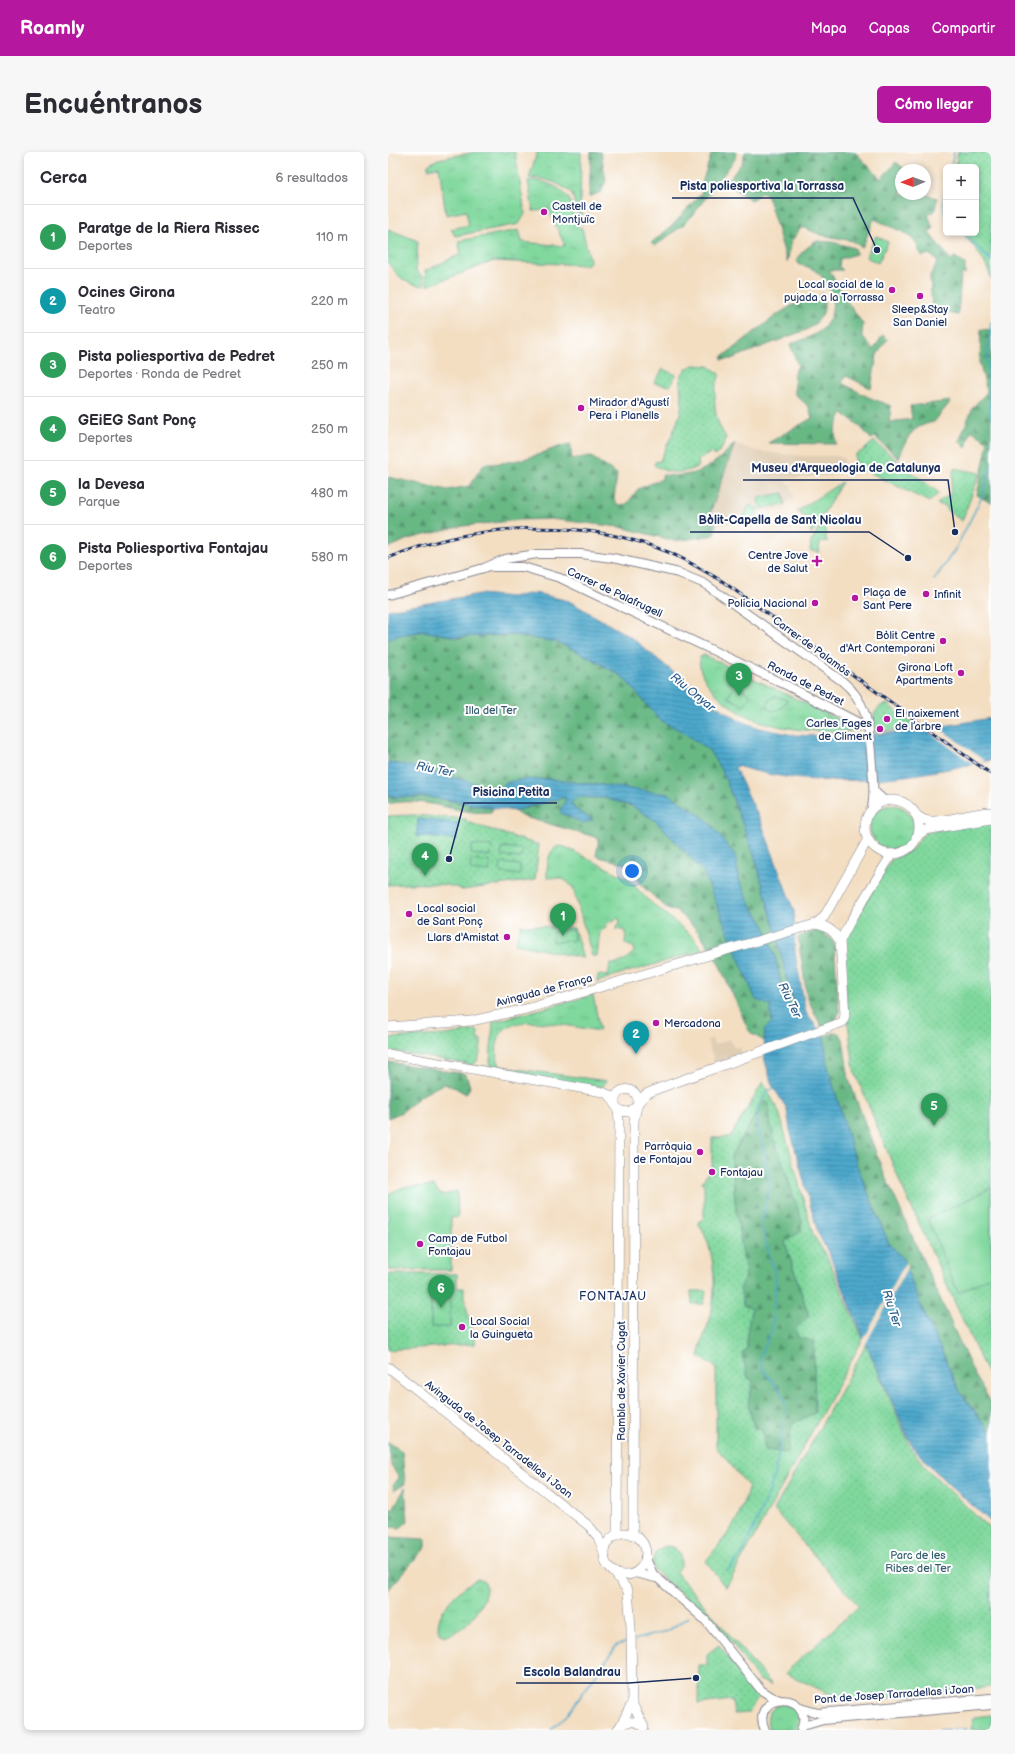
<!DOCTYPE html>
<html lang="es">
<meta charset="utf-8">
<style>
body{margin:0;font-family:"Balsamiq Sans",sans-serif;background:#f7f7f7;color:#2b2b33}
.controls{position:absolute;right:12px;top:12px;display:grid;overflow:hidden;border-radius:6px;box-shadow:0 2px 6px #0003}
.controls button{width:36px;height:36px;display:grid;place-items:center;padding:0;border:0;border-bottom:1px solid #e1e1e2;background:#fff;color:#2b2b33;font:20px sans-serif}
.compass{position:absolute;left:507px;top:12px;width:36px;height:36px;border-radius:50%;background:#fff;box-shadow:0 2px 6px #0003;rotate:269deg}
.you{position:absolute;left:244px;top:719px;width:14px;height:14px;margin:-10px;border:3px solid #fff;border-radius:50%;background:#1a73e8;box-shadow:0 0 0 6px #1a73e833}
.badge{display:grid;place-items:center;width:26px;height:26px;border-radius:50%;background:#b5179e;color:#fff;font-size:13px;font-weight:700}
.pin{position:absolute;translate:-50% -33px;filter:drop-shadow(0 1px 2px #0008)}
.pin::after{content:'';position:absolute;top:21px;width:14px;height:12px;background:inherit;clip-path:polygon(0 0,100% 0,50% 100%)}
.list{margin:0;padding:0;list-style:none}
h2{display:flex;justify-content:space-between;align-items:center;height:52px;margin:0;padding:0 16px;font-size:17px}
h2 small{font-size:13px;font-weight:400;color:#7c7c81}
.list li{display:grid;grid-template-columns:26px 1fr auto;gap:12px;align-items:center;box-sizing:border-box;height:64px;padding:0 16px;border-top:1px solid #e1e1e2}
.list b{display:block;font-size:15px;white-space:nowrap}
.list p{margin:0;font-size:13px;white-space:nowrap;color:#7c7c81}
.list em{font-size:13px;font-style:normal;color:#7c7c81}
.map{position:relative;flex:none;width:603px;height:1578px;overflow:hidden;border-radius:6px}
header{display:flex;align-items:center;gap:24px;box-sizing:border-box;height:56px;padding:0 20px;background:#b5179e;color:#fff}
header strong{font-size:19px}
nav{display:flex;gap:22px;margin-inline-start:auto;font-size:14px}
.intro{display:flex;align-items:center;justify-content:space-between;box-sizing:border-box;height:96px;padding:0 24px}
h1{margin:0;font-size:28px}
.button{padding:10px 18px;border-radius:6px;background:#b5179e;color:#fff;font-size:14px;font-weight:700}
main{display:flex;gap:24px;padding:0 24px}
aside{flex:1;background:#fff;border-radius:6px;box-shadow:0 2px 6px #0003}
.map>svg:first-child{display:block}
.built{fill:#dfceb4}
.grass{fill:url(#grass-tufts);stroke:#4e847e}
.forest{fill:url(#forest-firs);stroke:#427471}
.park{fill:url(#park-dots);stroke:#4e847e;fill-rule:evenodd}
.garden{fill:url(#garden-furrows);stroke:#4e847e}
.pitch{fill:#80d89d;stroke:#4e847e}
.water{fill:url(#water-rules);stroke:#346c95}
.pier{fill:#f3dec2}
.lines{fill:none;stroke-linecap:round;stroke-linejoin:round}
.stream{stroke:#4ea8cc;stroke-width:1.5}
.tertiary-casing{stroke:#878690;stroke-width:10}
.secondary-casing{stroke:#878690;stroke-width:10}
.tertiary{stroke:#fff;stroke-width:8}
.secondary{stroke:#fff;stroke-width:9}
.rail-casing{stroke:#1b2f5e;stroke-width:3}
.rail{stroke:#fff;stroke-width:1.5;stroke-dasharray:4.5;stroke-linecap:butt}
.poi-dot{fill:#b5179e;stroke:#fff;stroke-width:1.5}
.labels{text-anchor:middle;stroke-width:4;stroke-linejoin:round;paint-order:stroke}
.poi-label{font-size:11px;fill:#1b2f5e;stroke:#fff;text-anchor:start}
.street-label{font-size:11px;fill:#1b2f5e;stroke:#fff}
.park-label{font-size:11px;fill:#396271;stroke:#fff}
.water-label{font-size:12px;font-style:italic;fill:#2f5f8a;stroke:#fff}
.neighbourhood-label{font-size:12px;letter-spacing:1px;fill:#1b2f5e;stroke:#fff}
.leader{fill:none;stroke:#1b2f5e;stroke-width:1.5}
.callout-dot{fill:#1b2f5e;stroke:#fff;stroke-width:1.5}
.callout-label{font-size:12px;text-anchor:middle;font-weight:bold;fill:#1b2f5e;stroke:#fff;stroke-width:4;stroke-linejoin:round;paint-order:stroke}
</style>
<header>
<strong>Roamly</strong>
<nav><a>Mapa</a><a>Capas</a><a>Compartir</a></nav>
</header>
<div class="intro"><h1>Encuéntranos</h1><a class="button">Cómo llegar</a></div>
<main>
<aside>
<h2>Cerca<small>6 resultados</small></h2>
<ul class="list">
<li><span class="badge" style="background:#2e9e5b">1</span><div><b>Paratge de la Riera Rissec</b><p>Deportes</p></div><em>110 m</em></li>
<li><span class="badge" style="background:#0f9aa8">2</span><div><b>Ocines Girona</b><p>Teatro</p></div><em>220 m</em></li>
<li><span class="badge" style="background:#2e9e5b">3</span><div><b>Pista poliesportiva de Pedret</b><p>Deportes · Ronda de Pedret</p></div><em>250 m</em></li>
<li><span class="badge" style="background:#2e9e5b">4</span><div><b>GEiEG Sant Ponç</b><p>Deportes</p></div><em>250 m</em></li>
<li><span class="badge" style="background:#2e9e5b">5</span><div><b>la Devesa</b><p>Parque</p></div><em>480 m</em></li>
<li><span class="badge" style="background:#2e9e5b">6</span><div><b>Pista Poliesportiva Fontajau</b><p>Deportes</p></div><em>580 m</em></li>
</ul>
</aside>
<div class="map">
<svg width="603" height="1578" viewBox="0 0 603 1578">
<defs>
<pattern id="grass-tufts" width="24" height="20" patternUnits="userSpaceOnUse"><rect width="24" height="20" fill="#80d89d"/><path d="M3 7l-1-3M5 7V3M7 7l1-3M15 17l-1-3M17 17v-4M19 17l1-3" fill="none" stroke="#6eba8a"/></pattern>
<pattern id="forest-firs" width="22" height="20" patternUnits="userSpaceOnUse"><rect width="22" height="20" fill="#68b884"/><path d="M5 1l3.5 6h-7zM16 11l3.5 6h-7z" fill="#55966f"/></pattern>
<pattern id="park-dots" width="8" height="8" patternUnits="userSpaceOnUse"><rect width="8" height="8" fill="#80d89d"/><path d="M2 2h.1M6 6h.1" fill="none" stroke="#6eba8a" stroke-width="1.8" stroke-linecap="round"/></pattern>
<pattern id="garden-furrows" width="10" height="10" patternUnits="userSpaceOnUse"><rect width="10" height="10" fill="#80d89d"/><path d="M-1 1l2-2M0 10L10 0M9 11l2-2" fill="none" stroke="#6eba8a"/></pattern>
<pattern id="water-rules" width="6" height="5" patternUnits="userSpaceOnUse"><rect width="6" height="5" fill="#4ea8cc"/><path d="M0 2.5h6" fill="none" stroke="#4089a9"/></pattern>
</defs>
<rect width="100%" height="100%" fill="#fff"/>
<filter id="ink" filterUnits="userSpaceOnUse"><feTurbulence type="fractalNoise" baseFrequency=".025" numOctaves="2"/><feDisplacementMap in="SourceGraphic" scale="8" xChannelSelector="R" yChannelSelector="G"/><feConvolveMatrix kernelMatrix="1 2 1 2 8 2 1 2 1" color-interpolation-filters="sRGB"/></filter>
<filter id="wash" filterUnits="userSpaceOnUse"><feTurbulence type="fractalNoise" baseFrequency=".012" numOctaves="4" result="noise"/><feDisplacementMap in="SourceGraphic" scale="16" xChannelSelector="R" yChannelSelector="G"/><feGaussianBlur stdDeviation="0.9" result="paint"/><feColorMatrix in="noise" values="0 0 0 0 0 0 0 0 0 0 0 0 0 0 0 0 0 1.4 0 .05"/><feComposite in="paint" operator="in"/></filter>
<g filter="url(#wash)">
<rect width="100%" height="100%" fill="#f3dec2"/>
<g class="built">
<path d="M347,291L356,295L374,300L415,304H450L456,307L455,316L450,321L443,323L396,327L403,334L407,347L398,350L396,360L386,358L385,361L377,359L364,375L352,369L349,372L328,373L322,362Z"/>
<path d="M324,886L326,893L342,887L346,896L352,894L354,903L327,912L319,888Z"/>
</g>
<g class="grass">
<path d="M88,0H127L137,62L131,72L67,84L63,77L81,73L78,59L58,63L51,15L40,17V13L50,7Z"/>
<path d="M149,0H193L192,57L195,72L191,69L184,41C171,31 158,26 141,26Z"/>
<path d="M146,28C162,31 179,37 184,54C186,62 185,69 191,75L194,76L202,108L201,112L198,113L106,109L39,134L37,119L73,102L70,89L131,78L134,90L177,94L161,58L145,59L140,29Z"/>
<path d="M0,77L30,89L28,119L35,125L36,134C14,131 14,127 0,111Z"/>
<path d="M454,330L423,383C422,367 420,368 409,359Z"/>
<path d="M316,503L467,575L471,579C418,580 360,580 323,536C316,527 310,518 312,505Z"/>
<circle cx="504" cy="675" r="22"/>
<path d="M171,694L177,695L239,726L260,748L304,784L315,798L248,818C241,818 218,827 209,830L210,823L220,824L222,812C233,813 238,807 246,800V795L237,792L238,779L228,777L232,771L231,766L219,771L217,776L212,780L209,804H204L185,736C178,726 170,725 159,726C159,715 159,698 171,694Z"/>
<path d="M205,843L212,879C190,876 137,863 118,876C114,879 111,884 110,889C107,898 108,907 113,915L219,929L214,935L111,920L105,917L102,910L105,870Z"/>
<path d="M90,1427L97,1430C105,1447 69,1492 52,1482C42,1463 74,1434 90,1427Z"/>
<path d="M397,1552C409,1556 414,1566 408,1578H382C375,1565 383,1553 397,1552Z"/>
<path d="M603,1563V1578H583L586,1565Z"/>
</g>
<g class="forest">
<path d="M203,0H213L218,29L213,40L201,45Z"/>
<path d="M324,0H348L347,7L304,64L295,73L267,94L263,91L285,73L314,40L315,28Z"/>
<path d="M357,0H467L493,27L508,10L518,18H513V42H536L549,46L547,59L540,62L545,77L540,80L563,108L567,105L577,112V122H573L570,163L544,158L542,124L550,109L541,102L535,104L530,99V93L519,82L486,67L474,96L465,89L433,83L414,75L404,88L399,110L379,42L373,41L363,48L338,31L354,11Z"/>
<path d="M429,89L444,90L467,96L468,102L452,107L451,115L455,118H441L460,151L475,172L474,183L485,198L495,183L499,187L489,203L483,236L458,224L454,231L480,245L503,254L501,270L524,267L522,254L563,249L546,270C522,275 519,285 511,307L487,285L483,287L471,273L454,261L447,279L448,292L380,291L424,266L421,255L407,242L406,223L410,213L402,192C414,188 429,184 437,174C455,153 439,115 411,113L409,108L414,100L424,92H428L425,90Z"/>
<path d="M434,141C439,160 435,166 420,177L343,207L334,208V205L390,162L420,144L427,149Z"/>
<path d="M593,177L603,178V351L589,343L600,290L583,278L578,296L571,289L585,255L599,240L592,212Z"/>
<path d="M347,291L322,362L328,373L326,383L287,389L232,375L162,367L131,368L75,374L20,387L0,396V325L60,338L81,334L96,312C115,312 134,308 152,302C162,298 171,294 182,292L184,307L202,304L229,322L226,347L230,353L239,352L250,337L274,327V323C310,326 323,316 347,291Z"/>
<path d="M36,479L69,485L125,483L169,490L203,506L235,525L272,568L295,580L321,598L336,623L367,705L390,789L399,829L407,852L406,862L394,836L387,804L377,775L360,748L352,730L347,703L221,634L159,627L129,628L118,631L112,638L31,616L0,610V488L11,483Z"/>
<path d="M0,643L8,645H41L105,656L103,660C97,660 90,661 84,660C55,656 30,645 0,652Z"/>
<path d="M177,645V651L195,671L204,668L187,657L183,651L189,645L217,646L244,654L268,669L315,719L351,805L382,852L384,870L377,877L376,889L364,882L360,877L331,812L315,786L306,775L289,759L281,758L253,733L245,714L208,704L211,686L133,664L126,659Z"/>
<path d="M431,777L446,790L451,860L448,869L434,876L419,845L410,785Z"/>
<path d="M447,880L452,882L455,887L461,928L494,1017L586,1222L603,1250V1281L572,1240L532,1152L515,1107L500,1090L468,1011L439,912L436,884Z"/>
<path d="M0,910L78,922L82,935L78,942L64,934L55,932L34,943L14,960L0,966Z"/>
<path d="M376,949L381,952L383,975L414,1069L413,1079L397,1090L421,1165L426,1189L427,1262L404,1272L401,1301L377,1298L374,1278L366,1276L360,1252L365,1229L360,1226L354,1202L359,1195L358,1188L363,1157L355,1153L352,1137L358,1122L348,1059L343,1004Z"/>
<path d="M0,1290L14,1299L17,1332L6,1339L5,1333L11,1326C3,1315 0,1304 0,1290Z"/>
<path d="M17,1336L20,1369L12,1376L0,1375V1357H5Z"/>
<path d="M0,1385L38,1387V1395L0,1438Z"/>
</g>
<g class="park">
<path d="M570,0H603V127C599,109 586,95 575,81H588V15H567Z"/>
<path d="M305,213L321,214L332,222C331,226 329,230 328,234C325,253 327,270 338,285L335,295L327,304L324,300L310,308L311,314C295,322 281,323 266,313L267,310L272,309C279,292 289,275 293,257C296,246 289,234 294,223C296,218 300,216 305,213Z"/>
<path d="M275,217L288,223L282,234L266,231Z"/>
<path d="M486,289L517,315L551,341L541,350L467,313V303L476,298Z"/>
<path d="M566,316L592,321L574,369L560,359L558,354L549,352L553,348L562,343Z"/>
<path d="M387,544L399,548L394,556L384,559L379,555L381,548Z"/>
<path d="M499,552L531,576L487,580C482,570 485,560 494,553Z"/>
<path d="M25,663L78,667L79,670L151,693L147,728L74,738C60,729 17,732 0,733V664Z"/>
<path d="M603,670V1225L596,1215L512,1030L466,918L460,871L455,787L503,708L523,699L533,685L539,680Z"/>
<path d="M133,773L186,776L195,806L127,792Z"/>
<path d="M88,878L90,880L89,887H93C93,895 93,908 85,913L3,899L0,896V886L58,883Z"/>
<path d="M375,930L391,960L425,1082L440,1107L475,1187L338,1436L318,1409L338,1384L349,1367L361,1335L328,1295V1215L311,1205C311,1191 318,1181 322,1167C329,1140 328,1097 311,1073V1069L316,1067V1033L314,1030L324,1014V986L342,985ZM376,949L381,952L383,975L414,1069L413,1079L397,1090L421,1164L407,1177L411,1186L426,1189L427,1261L404,1272L400,1301L377,1298L374,1278L366,1276L360,1252L365,1229L360,1226L354,1202L359,1195L358,1188L363,1157L355,1153L352,1137L358,1123L348,1059L343,1004Z"/>
<path d="M0,1122H69V1136H76V1145L87,1192L0,1198Z"/>
<path d="M303,1139H318L316,1152H304Z"/>
<path d="M478,1193L524,1298L539,1317L603,1378V1535L459,1550L397,1521L471,1454L386,1358Z"/>
<path d="M278,1394L285,1395L292,1401L293,1412L288,1420L384,1533L371,1528L367,1523L344,1491L320,1465L267,1419C262,1408 266,1397 278,1394Z"/>
<path d="M331,1493L370,1545L361,1561L346,1562L344,1548L310,1552L311,1513H319V1502Z"/>
</g>
<path class="garden" d="M433,372L436,373L438,378V388L440,389L432,390L431,400L422,399L423,390Z"/>
<g class="pitch">
<path d="M488,84L500,90L490,111L478,105Z"/>
<path d="M395,341L397,352L372,357L370,346Z"/>
<path d="M361,353L370,357L363,374L354,370Z"/>
<path d="M347,533L363,543L356,554L340,545Z"/>
<path d="M84,693L104,694L103,704L83,702Z"/>
<path d="M114,695L134,697L133,706L113,704Z"/>
<path d="M83,708L102,710L101,720L82,718Z"/>
<path d="M113,711L132,713V723L112,720Z"/>
<path d="M185,778L186,788L165,790L164,780Z"/>
<path d="M46,1034L50,1040L55,1043L69,1039L70,1065L63,1066V1118H0V1042L16,1035Z"/>
<path d="M603,1036V1124L570,1141L540,1067Z"/>
<rect x="43" y="1137" width="19" height="38"/>
</g>
<g class="water">
<path d="M147,441L181,449L244,486L312,542L350,568L372,576L405,583L456,585L532,578L603,566V608C520,627 431,640 349,614L347,616L373,670L406,759L407,801L418,861L436,884L439,912L468,1011L500,1090L515,1107L532,1152L572,1240L603,1281V1370L556,1328L527,1298L520,1285L475,1184L442,1104L430,1081L402,978L399,957L384,933L376,905L377,877L384,870L382,853L368,848L315,719L268,669L244,654L217,646L189,645L183,651L187,657L205,668L195,671L173,661L172,657L177,651V645L126,659L41,645H8L0,643V610L31,616L112,638L118,631L129,628L159,627L221,634L281,642L319,668L347,703L352,730L360,748L377,775L387,804L394,836L406,861L407,851L399,829L390,789L367,705L336,623L321,598L295,580L272,568L235,525L203,506L169,490L125,483L69,485L36,479L11,483L0,488V458L92,442L123,445Z"/>
<path d="M30,667L70,671L69,688L28,684Z"/>
</g>
<g class="pier">
<path d="M550,575L597,609L585,612L537,577Z"/>
<path d="M518,1110L520,1114L477,1193L475,1189Z"/>
</g>
<g class="lines">
<g class="stream">
<path d="M563,15L566,0"/>
<path d="M558,32C555,43 554,55 558,66"/>
<path d="M575,81L603,108"/>
<path d="M603,170L599,204L603,266"/>
<path d="M546,428L568,396L595,343L603,313"/>
<path d="M340,1419L355,1400L382,1338L389,1311L398,1255L394,1241L375,1218L372,1210L373,1202L384,1179L388,1128L385,1114L373,1074L380,1041V1020L369,968L370,955L373,949L381,939L387,935"/>
<path d="M246,1488L279,1479L301,1465"/>
<path d="M163,1578L180,1562L229,1493L241,1490"/>
<path d="M551,1578L579,1577"/>
</g>
</g>
</g>
<g filter="url(#ink)">
<g class="lines">
<g class="tertiary-casing">
<g id="tertiary">
<path d="M105,415H135L172,426L400,534L475,573L481,578"/>
<path d="M0,443L96,416L117,407L149,402H193L225,406L291,421L317,432L454,529C482,551 481,580 484,613C485,630 487,640 484,656"/>
<path d="M487,640L497,649"/>
<path d="M257,1405L265,1422L317,1468L373,1538L384,1545L392,1548"/>
<path d="M247,1421L268,1426"/>
<path d="M412,1556L430,1561L603,1546"/>
<path d="M415,1574L435,1568L603,1553"/>
<path d="M377,1578C360,1539 429,1538 413,1578"/>
</g>
</g>
<g class="secondary-casing">
<g id="secondary">
<circle cx="504" cy="675" r="27"/>
<path d="M527,662C531,665 535,668 541,669C556,671 585,660 603,660"/>
<path d="M528,685L537,678L603,667"/>
<path d="M427,772C438,773 446,779 452,789"/>
<path d="M0,875L83,869L138,857L427,772L436,765L480,687"/>
<path d="M0,902L215,940L221,943L227,950"/>
<path d="M250,951L258,942L269,937L455,870L457,863L452,789L463,768L504,702"/>
<path d="M0,1215L201,1374L210,1385L217,1403"/>
<circle cx="237" cy="1402" r="21"/>
<path d="M229,1383L231,969L230,957"/>
<path d="M245,1383L246,970C246,963 250,955 250,948C248,932 224,935 227,953L232,959L241,960L248,955"/>
<path d="M226,1420L240,1439L243,1475L244,1551L255,1573"/>
<path d="M233,1573L244,1551"/>
<path d="M229,1578C236,1568 248,1567 256,1575"/>
</g>
</g>
<use href="#tertiary" class="tertiary"/>
<use href="#secondary" class="secondary"/>
<g class="rail-casing">
<path id="rail" d="M0,406C86,371 193,364 280,400C299,408 316,419 334,429L603,622"/>
</g>
<use href="#rail" class="rail"/>
</g>
</g>
<g class="poi-dot">
<circle cx="156" cy="60" r="4"/>
<circle cx="504" cy="138" r="4"/>
<circle cx="532" cy="144" r="4"/>
<circle cx="193" cy="256" r="4"/>
<path d="M427 403h4v4h4v4h-4v4h-4v-4h-4v-4h4z"/>
<circle cx="538" cy="442" r="4"/>
<circle cx="467" cy="446" r="4"/>
<circle cx="427" cy="451" r="4"/>
<circle cx="555" cy="489" r="4"/>
<circle cx="573" cy="521" r="4"/>
<circle cx="499" cy="567" r="4"/>
<circle cx="492" cy="577" r="4"/>
<circle cx="21" cy="762" r="4"/>
<circle cx="119" cy="785" r="4"/>
<circle cx="268" cy="871" r="4"/>
<circle cx="312" cy="1000" r="4"/>
<circle cx="324" cy="1020" r="4"/>
<circle cx="32" cy="1092" r="4"/>
<circle cx="74" cy="1175" r="4"/>
</g>
<g class="labels">
<g class="poi-label">
<text x="164" y="58">Castell de<tspan x="164" dy="13">Montjuïc</tspan></text>
<text x="496" y="136" text-anchor="end">Local social de la<tspan x="496" dy="13">pujada a la Torrassa</tspan></text>
<text x="532" y="161" text-anchor="middle">Sleep&amp;Stay<tspan x="532" dy="13">San Daniel</tspan></text>
<text x="201" y="254">Mirador d'Agustí<tspan x="201" dy="13">Pera i Planells</tspan></text>
<text x="420" y="407" text-anchor="end">Centre Jove<tspan x="420" dy="13">de Salut</tspan></text>
<text x="475" y="444">Plaça de<tspan x="475" dy="13">Sant Pere</tspan></text>
<text x="546" y="446">Infinit</text>
<text x="419" y="455" text-anchor="end">Policia Nacional</text>
<text x="547" y="487" text-anchor="end">Bòlit Centre<tspan x="547" dy="13">d'Art Contemporani</tspan></text>
<text x="565" y="519" text-anchor="end">Girona Loft<tspan x="565" dy="13">Apartments</tspan></text>
<text x="507" y="565">El naixement<tspan x="507" dy="13">de l’arbre</tspan></text>
<text x="484" y="575" text-anchor="end">Carles Fages<tspan x="484" dy="13">de Climent</tspan></text>
<text x="29" y="760">Local social<tspan x="29" dy="13">de Sant Ponç</tspan></text>
<text x="111" y="789" text-anchor="end">Llars d'Amistat</text>
<text x="276" y="875">Mercadona</text>
<text x="304" y="998" text-anchor="end">Parròquia<tspan x="304" dy="13">de Fontajau</tspan></text>
<text x="332" y="1024">Fontajau</text>
<text x="40" y="1090">Camp de Futbol<tspan x="40" dy="13">Fontajau</tspan></text>
<text x="82" y="1173">Local Social<tspan x="82" dy="13">la Guingueta</tspan></text>
</g>
<g class="street-label">
<text transform="translate(227 440) rotate(25)" y="4">Carrer de Palafrugell</text>
<text transform="translate(424 494) rotate(36)" y="4">Carrer de Palamós</text>
<text transform="translate(418 531) rotate(27)" y="4">Ronda de Pedret</text>
<text transform="translate(156 838) rotate(-15)" y="4">Avinguda de França</text>
<text transform="translate(233 1229) rotate(-90)" y="4">Rambla de Xavier Cugat</text>
<text transform="translate(111 1287) rotate(38)" y="4">Avinguda de Josep Tarradellas i Joan</text>
<text transform="translate(506 1542) rotate(-4)" y="4">Pont de Josep Tarradellas i Joan</text>
</g>
<g class="park-label">
<text x="103" y="562">Illa del Ter</text>
<text x="530" y="1407">Parc de les<tspan x="530" dy="13">Ribes del Ter</tspan></text>
</g>
<g class="water-label">
<text transform="translate(305 540) rotate(39)" y="4">Riu Onyar</text>
<text transform="translate(47 617) rotate(11)" y="4">Riu Ter</text>
<text transform="translate(402 848) rotate(64)" y="4">Riu Ter</text>
<text transform="translate(504 1156) rotate(72)" y="4">Riu Ter</text>
</g>
<g class="neighbourhood-label">
<text x="225" y="1148">FONTAJAU</text>
</g>
</g>
<path class="leader" d="M489 98L465 46H284M567 380L560 328H355M520 406L481 380H302M61 707L76 651H169M308 1526L241 1531H128"/>
<g class="callout-dot">
<circle cx="489" cy="98" r="4"/>
<circle cx="567" cy="380" r="4"/>
<circle cx="520" cy="406" r="4"/>
<circle cx="61" cy="707" r="4"/>
<circle cx="308" cy="1526" r="4"/>
</g>
<g class="callout-label">
<text x="374" y="38">Pista poliesportiva la Torrassa</text>
<text x="458" y="320">Museu d'Arqueologia de Catalunya</text>
<text x="392" y="372">Bòlit-Capella de Sant Nicolau</text>
<text x="123" y="644">Pisicina Petita</text>
<text x="184" y="1524">Escola Balandrau</text>
</g>
</svg>
<div class="controls">
<button>+</button>
<button>−</button>
</div>
<svg class="compass" viewBox="-18 -18 36 36"><path d="M0-13l5 13h-10z" fill="#e53935"/><path d="M0 13l5-13h-10z" fill="#7c7c81"/></svg>
<div class="you"></div>
<div class="pin badge" style="left:175px;top:784px;background:#2e9e5b">1</div>
<div class="pin badge" style="left:248px;top:902px;background:#0f9aa8">2</div>
<div class="pin badge" style="left:351px;top:544px;background:#2e9e5b">3</div>
<div class="pin badge" style="left:37px;top:724px;background:#2e9e5b">4</div>
<div class="pin badge" style="left:546px;top:974px;background:#2e9e5b">5</div>
<div class="pin badge" style="left:53px;top:1156px;background:#2e9e5b">6</div>
</div>
</main>
